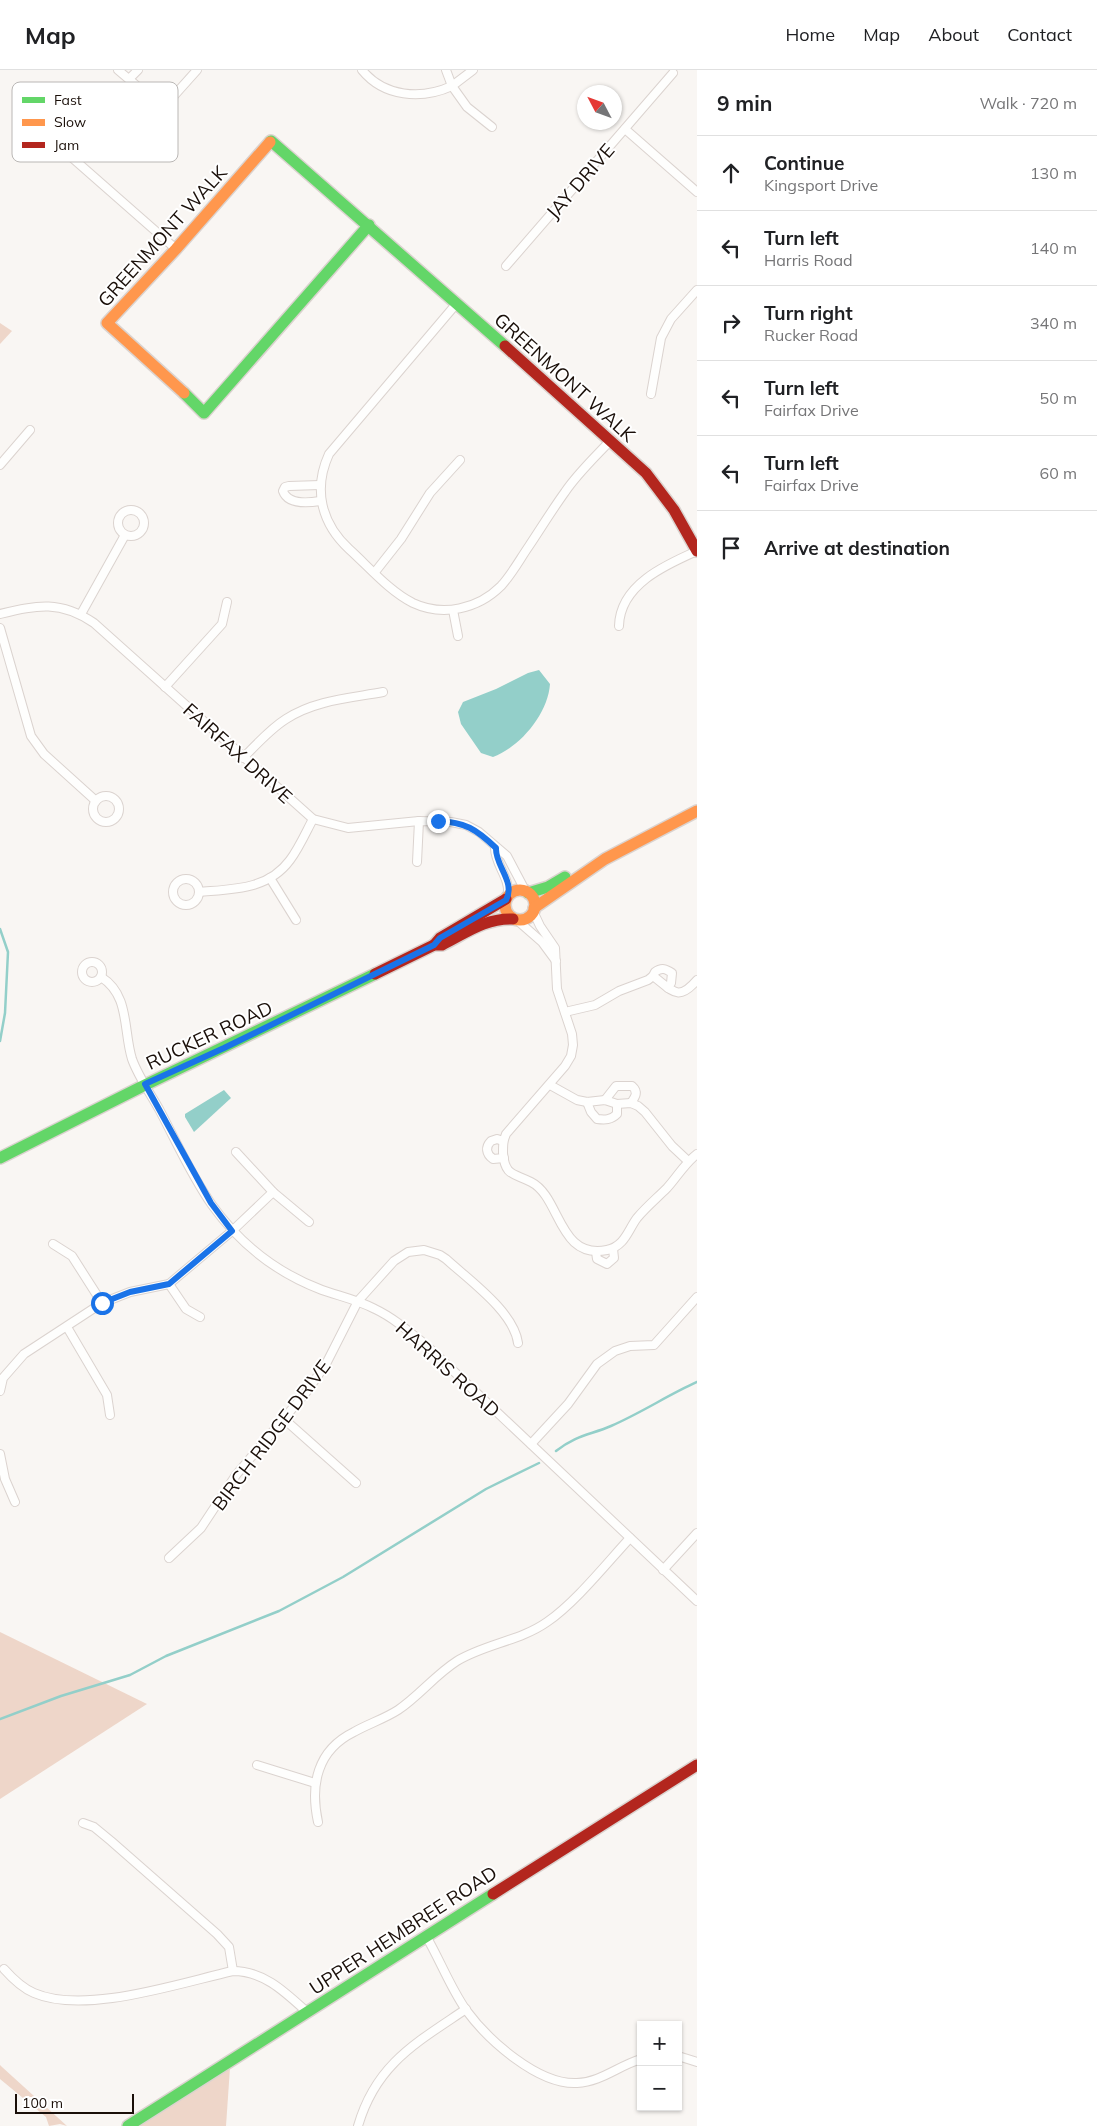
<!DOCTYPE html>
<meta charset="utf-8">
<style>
body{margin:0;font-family:Mulish,sans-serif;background:#f6f6f6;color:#202124}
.controls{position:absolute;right:15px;bottom:15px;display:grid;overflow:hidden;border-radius:0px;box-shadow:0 1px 4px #0004}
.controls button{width:45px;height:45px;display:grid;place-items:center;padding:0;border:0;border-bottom:1px solid #e0e0e0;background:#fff;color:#202124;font:25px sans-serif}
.compass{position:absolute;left:577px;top:15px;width:45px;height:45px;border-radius:50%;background:#fff;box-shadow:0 1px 4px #0004;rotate:311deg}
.scale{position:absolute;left:15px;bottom:12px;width:119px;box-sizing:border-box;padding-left:5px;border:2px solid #1a0f09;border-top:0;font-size:14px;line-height:18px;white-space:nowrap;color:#1a0f09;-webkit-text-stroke:4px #fff;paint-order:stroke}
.stop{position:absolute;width:15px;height:15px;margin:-11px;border:4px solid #1a73e8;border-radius:50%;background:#fff}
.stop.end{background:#1a73e8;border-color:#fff;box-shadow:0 1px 5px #0008}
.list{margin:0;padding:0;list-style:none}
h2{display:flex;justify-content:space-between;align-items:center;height:65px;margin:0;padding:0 20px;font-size:21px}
h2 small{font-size:16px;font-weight:400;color:#757577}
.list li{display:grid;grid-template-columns:32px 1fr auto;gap:15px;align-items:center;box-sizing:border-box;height:75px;padding:0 20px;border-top:1px solid #e0e0e0}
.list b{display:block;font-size:19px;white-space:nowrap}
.list p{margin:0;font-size:16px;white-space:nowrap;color:#757577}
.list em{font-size:16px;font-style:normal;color:#757577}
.icon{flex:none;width:28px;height:28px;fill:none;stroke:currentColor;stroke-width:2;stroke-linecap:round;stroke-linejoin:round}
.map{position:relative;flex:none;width:697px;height:2056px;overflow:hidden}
header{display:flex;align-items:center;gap:30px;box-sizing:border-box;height:70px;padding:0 25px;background:#fff;border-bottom:1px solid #e0e0e0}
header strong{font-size:24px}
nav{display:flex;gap:28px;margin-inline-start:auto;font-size:18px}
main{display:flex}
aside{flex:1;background:#fff}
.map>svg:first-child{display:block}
.green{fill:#eed6c9}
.water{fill:#93cfc9}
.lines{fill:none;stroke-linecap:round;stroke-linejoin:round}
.stream{stroke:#93cfc9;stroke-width:2.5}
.street-casing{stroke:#dbd3cf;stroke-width:10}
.fast-casing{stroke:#dbd3cf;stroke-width:14}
.slow-casing{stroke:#dbd3cf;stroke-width:14}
.jam-casing{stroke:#dbd3cf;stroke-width:14}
.street{stroke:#fefefd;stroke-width:8}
.fast{stroke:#63d668;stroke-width:11}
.slow{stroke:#ff974d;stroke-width:11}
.jam{stroke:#b3261e;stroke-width:11}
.route{stroke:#1a73e8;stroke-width:6}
.labels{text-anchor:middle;stroke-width:4;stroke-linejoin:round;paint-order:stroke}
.street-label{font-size:19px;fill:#1a0f09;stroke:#fff}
.key{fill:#fff;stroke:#bab7b5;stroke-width:1}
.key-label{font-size:14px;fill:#1a0f09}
</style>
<header>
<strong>Map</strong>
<nav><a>Home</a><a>Map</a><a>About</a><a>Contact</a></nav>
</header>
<main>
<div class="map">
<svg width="697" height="2056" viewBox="0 0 697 2056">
<rect width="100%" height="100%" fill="#f9f6f3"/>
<g class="green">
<path d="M0,253L12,261L0,274Z"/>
<path d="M0,1562L147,1634L0,1729Z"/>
<path d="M231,1983L226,2056H130Z"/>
<path d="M0,1995L2,1997L67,2056L60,2054L49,2056L46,2047L0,2009Z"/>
</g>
<g class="water">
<path d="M539,600L550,614C548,644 520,677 493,687L481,683L461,654L458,642L463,632L496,619L528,603Z"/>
<path d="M224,1020L231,1028L194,1062L185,1047V1044Z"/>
</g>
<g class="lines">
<g class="stream">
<path d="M0,859L8,882L5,943L0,971"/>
<path d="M556,1381C576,1365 590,1365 611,1356C641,1343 668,1325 697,1312"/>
<path d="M0,1649L61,1626L130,1605L166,1586L279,1541L343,1507L486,1419L539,1393"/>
</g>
<g class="street-casing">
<g id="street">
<path d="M118,0L163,38L197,0"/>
<path d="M362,0C384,27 421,30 452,16L446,0"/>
<path d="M473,0L452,16L467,37L492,57"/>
<path d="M129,9L138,0"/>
<path d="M625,59L697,122"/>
<path d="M69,85L176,179"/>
<path d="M506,196L673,3"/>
<path d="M457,233L329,384C313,419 321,453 349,479C369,497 389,521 413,533C443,547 478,539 501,516C512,504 520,489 529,476C541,458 552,440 565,422C577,404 595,387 610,371"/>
<path d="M651,324L661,268L671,249L697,220"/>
<path d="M0,395L30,360"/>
<path d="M320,415L289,416L285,417L283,421C288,435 308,433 320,431"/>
<circle cx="131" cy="453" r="13"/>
<path d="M375,502L401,469L430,423L460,390"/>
<path d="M453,540L458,566"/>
<path d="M0,544C38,535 60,530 94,553L313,749L348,758L419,751L451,752L466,755L479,762L507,786L526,822"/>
<path d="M81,544L125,465"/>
<path d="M619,556C620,515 665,495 697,481"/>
<path d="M0,558L31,666L44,684L96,731"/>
<path d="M165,617L222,554L227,532"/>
<path d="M243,688C257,674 270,659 286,649C315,630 351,628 383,622"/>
<circle cx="106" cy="739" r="13"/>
<path d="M495,778C495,795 510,807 508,825"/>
<path d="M417,792L419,751"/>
<path d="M270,808L296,850"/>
<circle cx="186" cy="822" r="13"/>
<path d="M199,822C233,819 268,820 290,790C299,778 306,762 313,749"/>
<path d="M533,841L540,856L555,878L557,919L572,964L573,975L571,986L565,996L506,1064C503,1071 503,1075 503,1083C505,1106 513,1103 531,1112C561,1127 558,1190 607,1180C625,1176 628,1160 637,1148C646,1137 657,1128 667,1118C677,1107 685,1093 697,1084"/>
<path d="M518,851L542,872L556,891"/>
<circle cx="92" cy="902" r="10"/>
<path d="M653,906C673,921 678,932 697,910"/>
<path d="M101,907C130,925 123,960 132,989C138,1006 150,1023 159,1039C176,1071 191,1105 212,1135C240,1174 277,1203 322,1220C339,1226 358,1230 375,1239C394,1248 411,1263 427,1276L697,1531"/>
<path d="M565,942L595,935L619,921L648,910L653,906L655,902C662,897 666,899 672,903L671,913L668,918"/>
<path d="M550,1015L577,1030L587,1032L605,1030L617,1034L631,1033L638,1036L645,1042L672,1076L688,1091"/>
<path d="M605,1030L616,1016H632C639,1022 635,1027 631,1033"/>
<path d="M587,1032L591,1042L597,1049C605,1050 611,1050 617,1044V1034"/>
<path d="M503,1071L497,1069L491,1071C485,1077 486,1084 493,1089L504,1088"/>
<path d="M236,1082L273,1122L309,1152"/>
<path d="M53,1174L72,1186L102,1233"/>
<path d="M596,1182L597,1189L607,1194L614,1188L613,1179"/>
<path d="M169,1214L186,1239L200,1247"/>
<path d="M67,1257L107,1325L110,1345"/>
<path d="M0,1321L3,1308L24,1284L102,1233L130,1222L169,1214L232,1161L273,1122"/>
<path d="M284,1349L356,1413"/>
<path d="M531,1374L568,1334L597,1294L615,1281L630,1276L654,1275L697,1227"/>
<path d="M0,1384L5,1409L15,1432"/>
<path d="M169,1488L201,1458L236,1405L308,1320L327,1292L358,1231L394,1191L408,1182L424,1180L440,1185L446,1189C469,1210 514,1242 518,1273"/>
<path d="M663,1500L697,1463"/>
<path d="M257,1695L315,1713"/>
<path d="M318,1752C310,1715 317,1680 354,1662C368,1654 384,1649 398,1640C419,1626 435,1605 457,1591C485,1574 520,1571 547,1552C575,1533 606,1494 630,1468"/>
<path d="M83,1753L94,1757L111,1771L217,1864L229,1877L233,1901"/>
<path d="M426,1866C440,1890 450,1917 466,1940C488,1970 538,2015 577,2013C601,2012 618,1996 641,1989"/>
<path d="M4,1899C12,1908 22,1918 34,1923C85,1945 179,1913 233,1901C264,1901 285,1922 307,1942"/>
<path d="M678,1986L697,1992"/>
<path d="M358,2056C376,1994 416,1973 466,1939"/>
</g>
</g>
<g class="fast-casing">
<g id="fast">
<path d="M270,72L271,71L505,276"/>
<path d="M184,323L204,343L369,155"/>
<path d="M528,823L548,817L565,807"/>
<path d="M0,1088L145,1015L375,904"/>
<path d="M128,2056L493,1824"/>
</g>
</g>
<g class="slow-casing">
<g id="slow">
<path d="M184,323L107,253L176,179L270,72"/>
<circle cx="520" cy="835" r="15"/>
<path d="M534,838L605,789L697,741"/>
</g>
</g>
<g class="jam-casing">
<g id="jam">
<path d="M505,276L646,403L674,440L697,481"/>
<path d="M434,875L440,868L506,829"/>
<path d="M375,904L434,875H442C466,863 485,848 513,849"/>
<path d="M493,1824L697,1695"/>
</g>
</g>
<use href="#street" class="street"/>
<use href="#fast" class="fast"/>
<use href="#slow" class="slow"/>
<use href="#jam" class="jam"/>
</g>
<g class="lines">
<path class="route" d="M102,1233L130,1222L169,1214L232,1161L211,1133L145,1014L224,978L434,875L440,868L506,830C516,812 495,796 496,778C476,759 465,752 438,751"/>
</g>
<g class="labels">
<g class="street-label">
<text transform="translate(580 111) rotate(-49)" y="7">JAY DRIVE</text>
<text transform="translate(162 166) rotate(-48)" y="7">GREENMONT WALK</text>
<text transform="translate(565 307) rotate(42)" y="7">GREENMONT WALK</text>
<text transform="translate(238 683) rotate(42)" y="7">FAIRFAX DRIVE</text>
<text transform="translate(209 965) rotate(-25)" y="7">RUCKER ROAD</text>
<text transform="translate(448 1299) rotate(42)" y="7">HARRIS ROAD</text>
<text transform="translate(271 1365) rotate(-53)" y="7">BIRCH RIDGE DRIVE</text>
<text transform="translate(403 1860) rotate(-33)" y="7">UPPER HEMBREE ROAD</text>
</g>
</g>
<rect x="12" y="12" width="166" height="80" rx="8" class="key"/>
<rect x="22" y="27" width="23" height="6" fill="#63d668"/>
<rect x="22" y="49" width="23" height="7" fill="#ff974d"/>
<rect x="22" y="72" width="23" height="6" fill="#b3261e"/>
<g class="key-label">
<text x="54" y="35">Fast</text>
<text x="54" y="57">Slow</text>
<text x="54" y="80">Jam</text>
</g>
</svg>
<div class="controls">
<button>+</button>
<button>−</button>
</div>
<svg class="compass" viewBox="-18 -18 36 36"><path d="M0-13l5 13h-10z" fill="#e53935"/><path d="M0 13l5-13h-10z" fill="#757577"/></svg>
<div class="scale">100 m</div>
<div class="stop" style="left:102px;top:1233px"></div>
<div class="stop end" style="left:438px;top:751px"></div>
</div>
<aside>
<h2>9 min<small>Walk · 720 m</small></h2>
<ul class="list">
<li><svg class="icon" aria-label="ahead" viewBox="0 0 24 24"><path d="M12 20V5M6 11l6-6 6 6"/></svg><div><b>Continue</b><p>Kingsport Drive</p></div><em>130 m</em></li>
<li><svg class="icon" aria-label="left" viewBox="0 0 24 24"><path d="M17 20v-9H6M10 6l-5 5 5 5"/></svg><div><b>Turn left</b><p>Harris Road</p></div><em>140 m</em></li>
<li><svg class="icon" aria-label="right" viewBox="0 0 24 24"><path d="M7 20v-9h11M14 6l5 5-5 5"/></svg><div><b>Turn right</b><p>Rucker Road</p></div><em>340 m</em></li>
<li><svg class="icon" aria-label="left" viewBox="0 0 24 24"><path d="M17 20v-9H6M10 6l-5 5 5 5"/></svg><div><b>Turn left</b><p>Fairfax Drive</p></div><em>50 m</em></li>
<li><svg class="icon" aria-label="left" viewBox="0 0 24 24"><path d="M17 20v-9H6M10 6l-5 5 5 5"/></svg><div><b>Turn left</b><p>Fairfax Drive</p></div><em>60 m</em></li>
<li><svg class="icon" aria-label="arrive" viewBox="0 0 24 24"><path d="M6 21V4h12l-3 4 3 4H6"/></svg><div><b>Arrive at destination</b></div></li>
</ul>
</aside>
</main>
